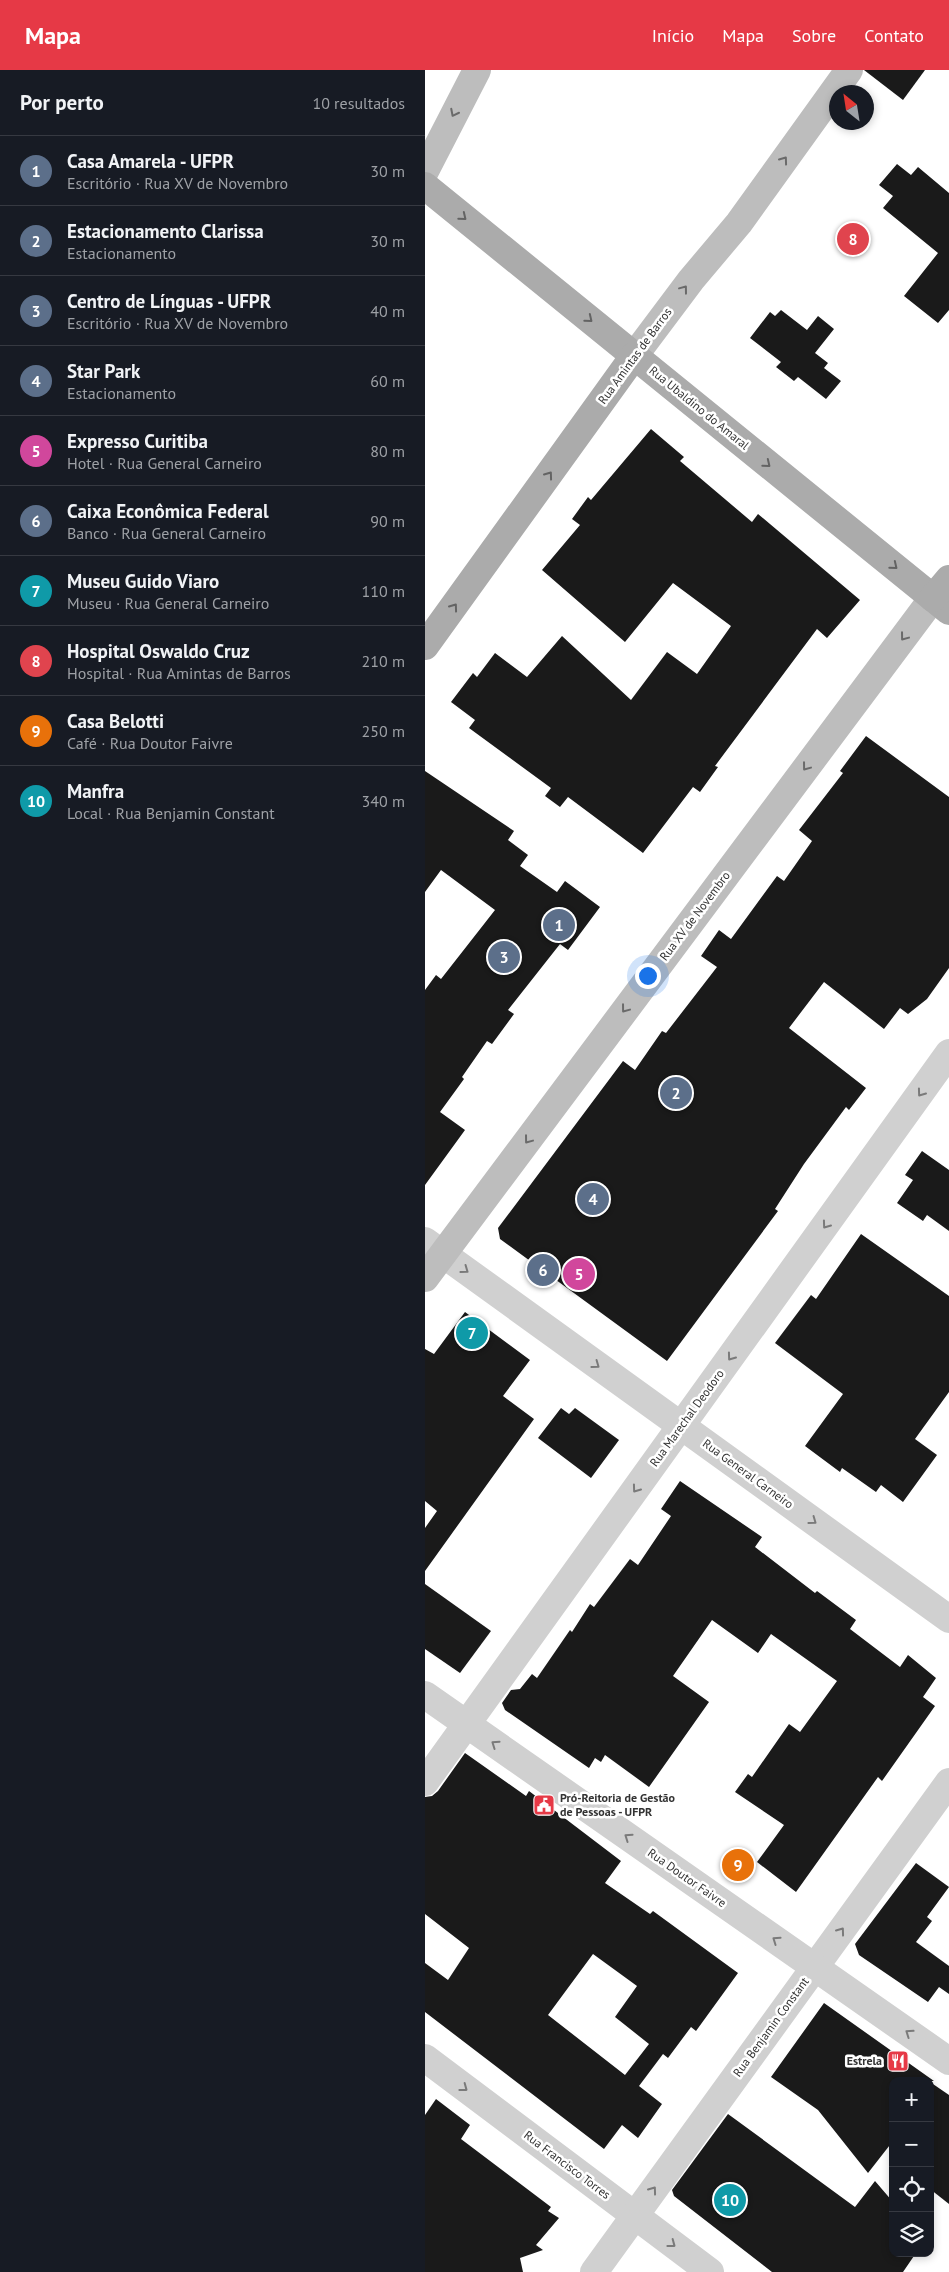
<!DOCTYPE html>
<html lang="pt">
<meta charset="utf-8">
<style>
body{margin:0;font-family:"PT Sans",sans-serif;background:#20242c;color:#f1f3f6}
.controls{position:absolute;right:15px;bottom:15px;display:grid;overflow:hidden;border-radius:10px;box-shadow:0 2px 8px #0003}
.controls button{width:45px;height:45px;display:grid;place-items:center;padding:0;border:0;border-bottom:1px solid #363941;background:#171b24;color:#f1f3f6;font:25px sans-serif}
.compass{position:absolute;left:404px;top:15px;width:45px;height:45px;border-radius:50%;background:#171b24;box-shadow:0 2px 8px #0003;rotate:330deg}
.you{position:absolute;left:222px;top:905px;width:18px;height:18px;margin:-12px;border:4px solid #fff;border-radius:50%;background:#1a73e8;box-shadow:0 0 0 8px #1a73e833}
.badge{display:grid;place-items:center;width:32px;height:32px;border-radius:50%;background:#e63946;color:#fff;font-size:16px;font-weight:700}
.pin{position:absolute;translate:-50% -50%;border:2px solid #fff;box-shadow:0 1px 5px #0006}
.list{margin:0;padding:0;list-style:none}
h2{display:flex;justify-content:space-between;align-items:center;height:65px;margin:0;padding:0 20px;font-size:21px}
h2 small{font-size:16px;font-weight:400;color:#9ea1a6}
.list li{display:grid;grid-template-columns:32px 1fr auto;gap:15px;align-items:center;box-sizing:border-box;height:70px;padding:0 20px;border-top:1px solid #363941}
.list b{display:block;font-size:19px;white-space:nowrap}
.list p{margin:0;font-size:16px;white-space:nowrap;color:#9ea1a6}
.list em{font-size:16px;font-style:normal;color:#9ea1a6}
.icon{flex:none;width:28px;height:28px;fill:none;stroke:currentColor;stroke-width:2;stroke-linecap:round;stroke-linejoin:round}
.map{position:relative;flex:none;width:524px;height:2202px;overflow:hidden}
header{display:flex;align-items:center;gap:30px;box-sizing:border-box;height:70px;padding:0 25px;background:#e63946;color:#fff}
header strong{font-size:24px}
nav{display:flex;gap:28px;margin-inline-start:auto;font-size:18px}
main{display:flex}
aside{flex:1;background:#171b24}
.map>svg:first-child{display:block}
.building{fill:#1a1a1a;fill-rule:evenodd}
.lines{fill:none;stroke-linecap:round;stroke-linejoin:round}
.minor{stroke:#d0d0d0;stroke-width:28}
.tertiary{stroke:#d0d0d0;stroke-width:28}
.secondary{stroke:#bdbdbd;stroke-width:28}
.primary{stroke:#ababab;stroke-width:28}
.oneway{stroke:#6a6a6a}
.oneway2{stroke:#636363}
.oneway3{stroke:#7a7a7a}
.labels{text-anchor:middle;stroke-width:5;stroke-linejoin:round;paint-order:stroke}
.street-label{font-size:12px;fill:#333;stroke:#fff}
.poi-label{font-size:12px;font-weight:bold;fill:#333;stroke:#fff;text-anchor:start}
</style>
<header>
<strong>Mapa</strong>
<nav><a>Início</a><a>Mapa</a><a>Sobre</a><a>Contato</a></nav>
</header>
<main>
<aside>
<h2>Por perto<small>10 resultados</small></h2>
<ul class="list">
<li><span class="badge" style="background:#5c6f8a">1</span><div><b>Casa Amarela - UFPR</b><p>Escritório · Rua XV de Novembro</p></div><em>30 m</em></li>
<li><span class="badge" style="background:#5c6f8a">2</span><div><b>Estacionamento Clarissa</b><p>Estacionamento</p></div><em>30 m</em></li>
<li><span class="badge" style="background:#5c6f8a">3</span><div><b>Centro de Línguas - UFPR</b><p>Escritório · Rua XV de Novembro</p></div><em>40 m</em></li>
<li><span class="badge" style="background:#5c6f8a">4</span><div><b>Star Park</b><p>Estacionamento</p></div><em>60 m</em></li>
<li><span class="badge" style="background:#d1479c">5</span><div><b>Expresso Curitiba</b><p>Hotel · Rua General Carneiro</p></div><em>80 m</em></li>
<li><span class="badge" style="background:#5c6f8a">6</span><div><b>Caixa Econômica Federal</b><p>Banco · Rua General Carneiro</p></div><em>90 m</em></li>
<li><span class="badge" style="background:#0f9aa8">7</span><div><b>Museu Guido Viaro</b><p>Museu · Rua General Carneiro</p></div><em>110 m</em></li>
<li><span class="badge" style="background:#e0444e">8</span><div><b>Hospital Oswaldo Cruz</b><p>Hospital · Rua Amintas de Barros</p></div><em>210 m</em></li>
<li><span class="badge" style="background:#e8710a">9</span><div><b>Casa Belotti</b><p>Café · Rua Doutor Faivre</p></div><em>250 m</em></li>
<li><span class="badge" style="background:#0f9aa8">10</span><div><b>Manfra</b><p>Local · Rua Benjamin Constant</p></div><em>340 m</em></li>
</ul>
</aside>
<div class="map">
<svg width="524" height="2202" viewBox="0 0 524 2202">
<rect width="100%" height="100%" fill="#fff"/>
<g class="building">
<path d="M439,0H500L478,30Z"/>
<path d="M472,94L486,105L493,97L524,123V240L513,253L479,226L513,183L458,138L468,126L454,115Z"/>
<path d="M356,240L382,260L393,246L409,259L390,283L403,293L399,298L416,311L401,329L373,307L369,311L351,297L356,292L325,268L345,242L350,246Z"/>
<path d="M226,359L259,387L255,391L327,452L333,444L435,530L402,568L392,559L290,696L293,697L275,722L268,717L218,783L143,727L135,737L120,726L126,718L44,658L50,650L26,632L48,603L52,607L70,583L102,607L137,566L206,630L242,582L272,604L306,556L248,513L200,572L117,500L155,455L147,449L163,427L166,430Z"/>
<path d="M441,666L524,727V898L502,929L483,944L475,938L459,959L399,912L364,958L441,1018L424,1040L421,1037L379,1094L350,1139L353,1141L242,1291L75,1169L73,1158L198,991L210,1000L237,961L241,963L292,897L276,886L294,860L306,869L352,806L359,811L387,771L374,760L418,703L415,701Z"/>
<path d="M0,701L89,761L83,770L103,785L95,796L132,822L140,811L175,837L143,880L135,874L83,940L89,944L67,974L62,971L37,1007L39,1009L15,1042L40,1060L0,1115V920L11,905L16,909L70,840L16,800L0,822Z"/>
<path d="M497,1081L524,1100V1161L502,1145L498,1151L472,1133L488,1110L480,1105Z"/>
<path d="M436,1164L524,1226V1322L490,1369L512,1385L478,1432L456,1415L451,1422L417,1398L415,1402L380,1376L418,1324L350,1273L386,1225L391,1229Z"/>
<path d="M40,1242L105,1290L78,1326L109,1349L0,1501V1458L12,1441L0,1431V1279L9,1284Z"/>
<path d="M136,1338L144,1344L150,1338L194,1370L166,1408L113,1368Z"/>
<path d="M255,1411L337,1467L330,1477L390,1523L392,1521L431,1550L425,1559L475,1597L483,1585L511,1608L498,1627L510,1636L457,1711L453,1707L371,1822L332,1792L359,1755L310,1722L323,1704L327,1707L364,1654L375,1662L412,1611L346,1564L333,1583L287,1550L248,1606L284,1632L224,1717L180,1685L176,1692L170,1688L164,1698L80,1640L77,1633L86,1620L95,1619L107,1604L112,1608L145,1560L147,1562L165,1534L169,1537L205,1489L213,1495L246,1446L236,1439Z"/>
<path d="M0,1514L66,1561L35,1603L0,1579Z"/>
<path d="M40,1683L101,1726L104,1721L196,1791L180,1813L225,1844L228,1841L313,1903L271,1961L266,1957L243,1988L238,1984L214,2016L237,2034L213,2068L197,2055L179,2079L0,1942V1893L23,1910L44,1878L0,1844V1727L7,1726L13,1721ZM168,1884L212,1916L190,1947L224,1974L200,2005L123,1945Z"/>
<path d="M491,1793L524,1817L502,1847L507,1851L491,1872L524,1896V1924L514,1917L503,1932L434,1885L430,1874Z"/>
<path d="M399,1933L509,2011H468V2071L443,2103L393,2040L346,2007Z"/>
<path d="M505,2012L524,2025V2134L505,2119Z"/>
<path d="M11,2029L45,2055L36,2069L126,2137L123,2141L134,2148L111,2175L118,2180L95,2188L98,2202H0V2045Z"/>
<path d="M303,2044L430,2137L450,2111L468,2132V2183H491L478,2202H347L249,2126L247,2120Z"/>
</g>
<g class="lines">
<g class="minor">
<path d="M0,1171L524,1549"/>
<path d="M0,1988L285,2202"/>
<path d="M169,2202L524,1712"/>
</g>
<g class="tertiary">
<path d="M0,1625L524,1991"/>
<path d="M0,1712L524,983"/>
</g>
<g class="secondary">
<path d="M0,101L52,0"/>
<path d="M209,286L266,210L314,153L424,0"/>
<path d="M0,1208L508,528"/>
</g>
<g class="primary">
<path d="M0,116L524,541"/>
<path d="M508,528L524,509"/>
<path d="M0,576L209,286"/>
</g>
</g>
<defs><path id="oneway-chevron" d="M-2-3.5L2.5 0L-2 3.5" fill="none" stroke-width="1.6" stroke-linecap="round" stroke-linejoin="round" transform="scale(1.25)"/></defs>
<g class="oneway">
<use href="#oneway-chevron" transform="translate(29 43) rotate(117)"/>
<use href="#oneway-chevron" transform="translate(359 90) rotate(-54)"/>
<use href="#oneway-chevron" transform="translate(259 219) rotate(-53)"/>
<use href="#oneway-chevron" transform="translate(479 567) rotate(127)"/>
<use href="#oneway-chevron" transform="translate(381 697) rotate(127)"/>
<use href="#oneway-chevron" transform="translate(200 939) rotate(127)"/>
<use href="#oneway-chevron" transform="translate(103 1070) rotate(127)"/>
</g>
<g class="oneway2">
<use href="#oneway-chevron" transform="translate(38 147) rotate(39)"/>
<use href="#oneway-chevron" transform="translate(164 249) rotate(39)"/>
<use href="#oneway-chevron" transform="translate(342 394) rotate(39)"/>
<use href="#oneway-chevron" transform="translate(124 405) rotate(-54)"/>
<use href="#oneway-chevron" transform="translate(469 496) rotate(39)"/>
<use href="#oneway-chevron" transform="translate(29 537) rotate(-54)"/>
</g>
<g class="oneway3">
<use href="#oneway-chevron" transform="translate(496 1023) rotate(126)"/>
<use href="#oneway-chevron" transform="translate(401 1155) rotate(126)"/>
<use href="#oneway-chevron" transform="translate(40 1200) rotate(36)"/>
<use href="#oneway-chevron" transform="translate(306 1287) rotate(126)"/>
<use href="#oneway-chevron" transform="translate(171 1295) rotate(36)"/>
<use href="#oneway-chevron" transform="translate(211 1419) rotate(126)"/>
<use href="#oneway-chevron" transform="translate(388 1451) rotate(36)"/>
<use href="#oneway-chevron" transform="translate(70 1674) rotate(-145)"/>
<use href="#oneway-chevron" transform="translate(203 1767) rotate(-145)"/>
<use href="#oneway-chevron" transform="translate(416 1861) rotate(-54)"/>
<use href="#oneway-chevron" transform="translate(351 1870) rotate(-145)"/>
<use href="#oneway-chevron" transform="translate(484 1963) rotate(-145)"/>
<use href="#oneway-chevron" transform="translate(39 2018) rotate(37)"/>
<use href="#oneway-chevron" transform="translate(228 2120) rotate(-54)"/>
<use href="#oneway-chevron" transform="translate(247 2174) rotate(37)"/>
</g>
<defs>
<g id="civic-square" transform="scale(1.125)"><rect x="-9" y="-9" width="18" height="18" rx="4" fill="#e63946" stroke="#fff"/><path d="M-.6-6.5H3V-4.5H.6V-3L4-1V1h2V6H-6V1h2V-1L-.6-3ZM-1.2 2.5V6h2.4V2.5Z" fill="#fff"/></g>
<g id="restaurant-square" transform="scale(1.125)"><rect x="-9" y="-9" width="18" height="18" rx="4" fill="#e63946" stroke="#fff"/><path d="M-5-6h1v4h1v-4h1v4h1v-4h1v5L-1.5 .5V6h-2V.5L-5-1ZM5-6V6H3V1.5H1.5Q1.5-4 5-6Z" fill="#fff"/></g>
</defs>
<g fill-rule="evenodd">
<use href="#civic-square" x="119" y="1735"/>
<use href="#restaurant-square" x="473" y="1991"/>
</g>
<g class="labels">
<g class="street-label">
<text transform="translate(210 286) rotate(-54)" y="4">Rua Amintas de Barros</text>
<text transform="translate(274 338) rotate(39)" y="4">Rua Ubaldino do Amaral</text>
<text transform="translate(270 846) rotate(-53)" y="4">Rua XV de Novembro</text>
<text transform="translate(262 1348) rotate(-54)" y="4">Rua Marechal Deodoro</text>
<text transform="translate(323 1404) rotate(36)" y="4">Rua General Carneiro</text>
<text transform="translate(262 1808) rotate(35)" y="4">Rua Doutor Faivre</text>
<text transform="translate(346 1957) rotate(-54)" y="4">Rua Benjamin Constant</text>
<text transform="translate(142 2095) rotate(37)" y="4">Rua Francisco Torres</text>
</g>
<g class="poi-label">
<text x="135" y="1732">Pró-Reitoria de Gestão<tspan x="135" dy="14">de Pessoas - UFPR</tspan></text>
<text x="457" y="1995" text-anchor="end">Estrela</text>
</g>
</g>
</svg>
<div class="controls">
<button>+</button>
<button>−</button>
<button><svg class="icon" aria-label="locate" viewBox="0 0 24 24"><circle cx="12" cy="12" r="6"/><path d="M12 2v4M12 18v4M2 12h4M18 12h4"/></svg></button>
<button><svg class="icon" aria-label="layers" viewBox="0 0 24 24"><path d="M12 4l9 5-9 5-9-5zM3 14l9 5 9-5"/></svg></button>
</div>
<svg class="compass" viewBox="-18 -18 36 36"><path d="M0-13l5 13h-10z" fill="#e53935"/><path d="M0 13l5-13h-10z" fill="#9ea1a6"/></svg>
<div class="you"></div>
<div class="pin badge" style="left:134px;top:855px;background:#5c6f8a">1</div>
<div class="pin badge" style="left:251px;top:1023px;background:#5c6f8a">2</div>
<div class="pin badge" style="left:79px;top:887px;background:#5c6f8a">3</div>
<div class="pin badge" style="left:168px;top:1129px;background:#5c6f8a">4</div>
<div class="pin badge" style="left:154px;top:1204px;background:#d1479c">5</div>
<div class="pin badge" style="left:118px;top:1200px;background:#5c6f8a">6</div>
<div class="pin badge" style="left:47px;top:1263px;background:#0f9aa8">7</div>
<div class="pin badge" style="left:428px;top:169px;background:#e0444e">8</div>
<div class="pin badge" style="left:313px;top:1795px;background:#e8710a">9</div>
<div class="pin badge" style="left:305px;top:2130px;background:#0f9aa8">10</div>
</div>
</main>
